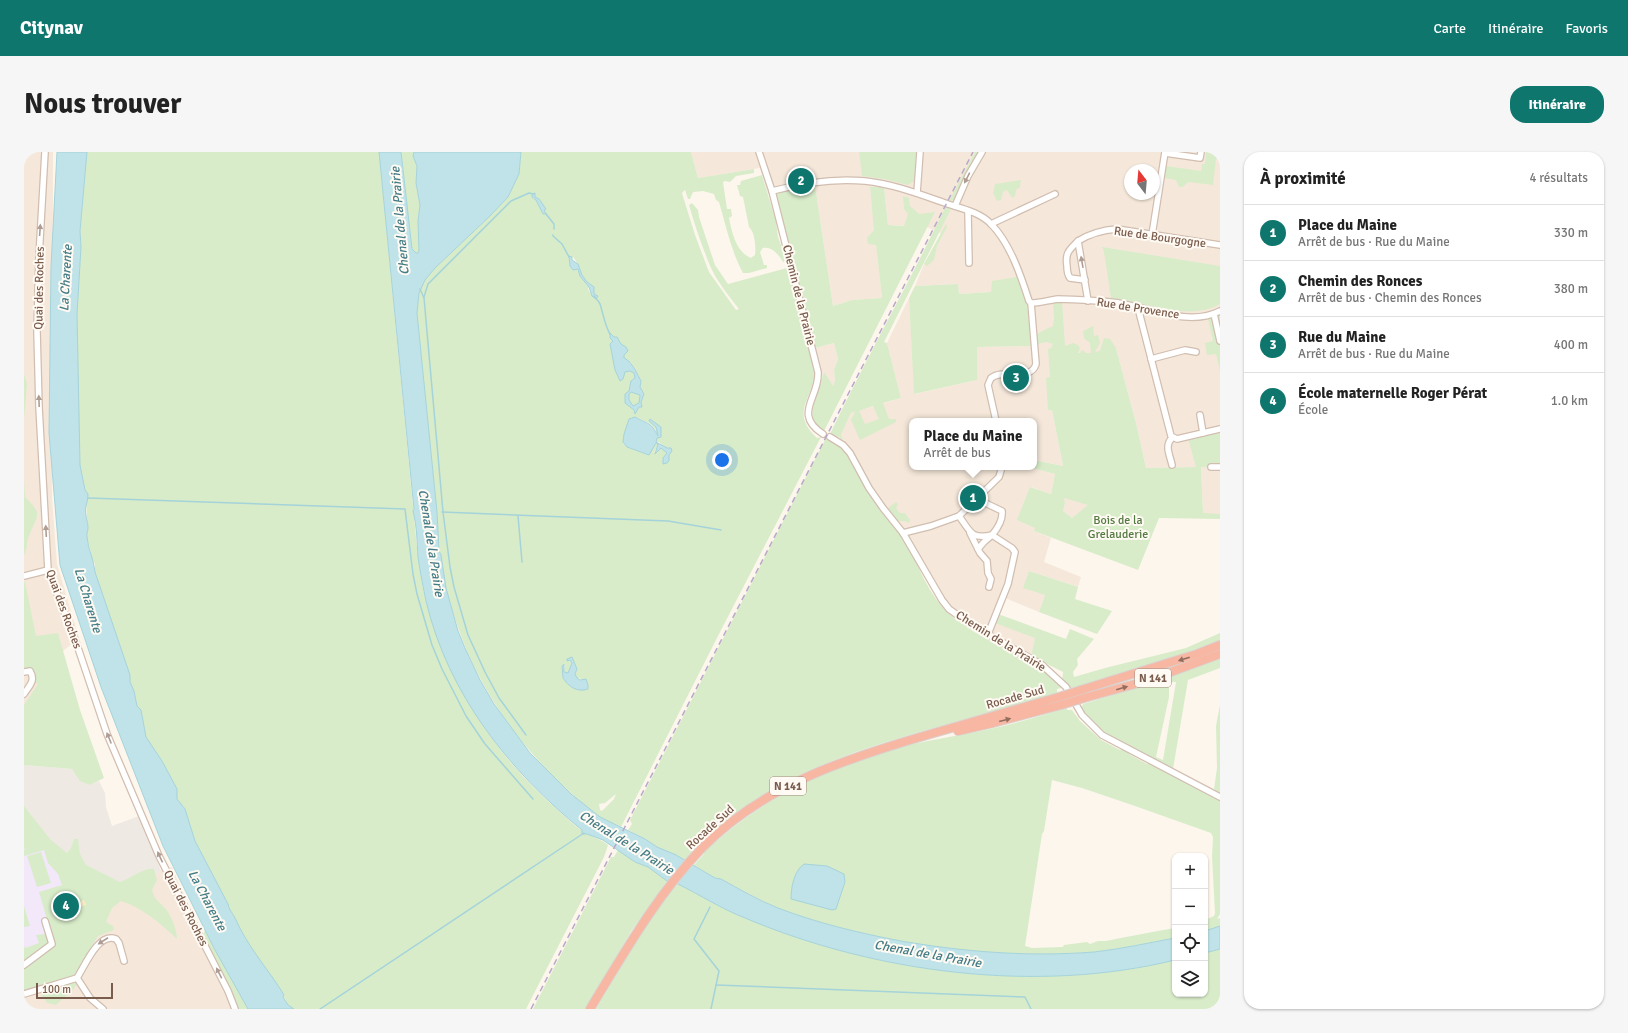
<!DOCTYPE html>
<html lang="fr">
<meta charset="utf-8">
<style>
body{margin:0;font-family:Signika,sans-serif;background:#f6f6f6;color:#222}
.controls{position:absolute;right:12px;bottom:12px;display:grid;overflow:hidden;border-radius:8px;box-shadow:0 1px 3px #0004}
.controls button{width:36px;height:36px;display:grid;place-items:center;padding:0;border:0;border-bottom:1px solid #e0e0e0;background:#fff;color:#222;font:20px sans-serif}
.compass{position:absolute;left:1100px;top:12px;width:36px;height:36px;border-radius:50%;background:#fff;box-shadow:0 1px 3px #0004;rotate:344deg}
.scale{position:absolute;left:12px;bottom:10px;width:77px;box-sizing:border-box;padding-left:4px;border:2px solid #7a5c4d;border-top:0;font-size:11px;line-height:14px;white-space:nowrap;color:#7a5c4d;-webkit-text-stroke:3px #fffaf3;paint-order:stroke}
.you{position:absolute;left:698px;top:308px;width:14px;height:14px;margin:-10px;border:3px solid #fff;border-radius:50%;background:#1a73e8;box-shadow:0 0 0 6px #1a73e833}
.badge{display:grid;place-items:center;width:26px;height:26px;border-radius:50%;background:#0f766e;color:#fff;font-size:13px;font-weight:700}
.pin{position:absolute;translate:-50% -50%;border:2px solid #fff;box-shadow:0 1px 4px #0006}
.popup{position:absolute;left:885px;top:266px;width:128px;height:52px;box-sizing:border-box;display:grid;place-content:center;border-radius:8px;background:#fff;filter:drop-shadow(0 1px 3px #0005);font-size:13px;white-space:nowrap;color:#767676}
.popup b{font-size:15px;color:#222}
.popup::after{content:'';position:absolute;left:50%;top:100%;margin-left:-8px;border:8px solid transparent;border-top-color:#fff}
.list{margin:0;padding:0;list-style:none}
h2{display:flex;justify-content:space-between;align-items:center;height:52px;margin:0;padding:0 16px;font-size:17px}
h2 small{font-size:13px;font-weight:400;color:#767676}
.list li{display:grid;grid-template-columns:26px 1fr auto;gap:12px;align-items:center;box-sizing:border-box;height:56px;padding:0 16px;border-top:1px solid #e0e0e0}
.list b{display:block;font-size:15px;white-space:nowrap}
.list p{margin:0;font-size:13px;white-space:nowrap;color:#767676}
.list em{font-size:13px;font-style:normal;color:#767676}
.icon{flex:none;width:22px;height:22px;fill:none;stroke:currentColor;stroke-width:2;stroke-linecap:round;stroke-linejoin:round}
.map{position:relative;flex:none;width:1196px;height:857px;overflow:hidden;border-radius:16px}
header{display:flex;align-items:center;gap:24px;box-sizing:border-box;height:56px;padding:0 20px;background:#0f766e;color:#fff}
header strong{font-size:19px}
nav{display:flex;gap:22px;margin-inline-start:auto;font-size:14px}
.intro{display:flex;align-items:center;justify-content:space-between;box-sizing:border-box;height:96px;padding:0 24px}
h1{margin:0;font-size:28px}
.button{padding:10px 18px;border-radius:16px;background:#0f766e;color:#fff;font-size:14px;font-weight:700}
main{display:flex;gap:24px;padding:0 24px}
aside{flex:1;background:#fff;border-radius:16px;box-shadow:0 1px 3px #0004}
.map>svg:first-child{display:block}
.residential{fill:#f5e8da;fill-rule:evenodd}
.industrial{fill:#efe9e4}
.education{fill:#f3e8fa}
.green{fill:#d8ecc9;fill-rule:evenodd}
.sand{fill:#fcefc7}
.water{fill:#bfe3e8;stroke:#a5d3da;fill-rule:evenodd}
.lines{fill:none;stroke-linecap:round;stroke-linejoin:round}
.stream{stroke:#a5d3da;stroke-width:1.5}
.minor-casing{stroke:#d1beb0;stroke-width:8}
.highway-casing{stroke:#dad1cd;stroke-width:10}
.minor{stroke:#fff;stroke-width:5.5}
.highway{stroke:#f7b7a3;stroke-width:8}
.rail{stroke:#b9a8c9;stroke-width:1.5;stroke-dasharray:6 4;stroke-linecap:butt}
.highway-bridge-casing{stroke:#dad1cd;stroke-width:10;stroke-linecap:butt}
.highway-bridge{stroke:#f7b7a3;stroke-width:8}
.oneway{fill:#af9d94}
.oneway2{fill:#936e5e}
.labels{text-anchor:middle;stroke-width:4;stroke-linejoin:round;paint-order:stroke}
.shield{fill:#fffaf3;stroke:#a28b7f;stroke-width:1}
.shield-label{font-size:11px;font-weight:bold;fill:#7a5c4d}
.street-label{font-size:12px;fill:#7a5c4d;stroke:#fffaf3}
.park-label{font-size:12px;fill:#537a41;stroke:#fffaf3}
.water-label{font-size:13px;font-style:italic;fill:#437c86;stroke:#fffaf3}
</style>
<header>
<strong>Citynav</strong>
<nav><a>Carte</a><a>Itinéraire</a><a>Favoris</a></nav>
</header>
<div class="intro"><h1>Nous trouver</h1><a class="button">Itinéraire</a></div>
<main>
<div class="map">
<svg width="1196" height="857" viewBox="0 0 1196 857">
<rect width="100%" height="100%" fill="#fdf6ec"/>
<g class="residential">
<path d="M0,0H29L28,346L33,412L55,486L34,503L0,578Z"/>
<path d="M667,0H1196V362H1179L1177,315L1122,316L1113,275L1092,196L1028,258L1039,314L1010,308V269H888V315H1008V316L1031,322L1027,342L1007,335L1012,376L1010,379L1027,386L1020,410L1057,425L1054,435L1005,419L1021,443L1015,460L981,446L971,470L1012,486L1005,509L966,488L931,464L849,339L817,283L827,261L877,246L863,191L885,146L891,242L953,228V195L1007,194L968,129V140L935,142L934,132L891,134L900,112L918,82L903,75L864,73L860,35H846L858,146L828,148L809,154L791,33L751,42L744,41L736,16L674,26ZM1106,18H1130V42H1106Z"/>
<path d="M810,191L814,207L810,218L811,229L809,234L799,223L798,226L791,196Z"/>
<path d="M1039,345L1065,353L1048,366L1039,359L1041,352Z"/>
<path d="M0,643L96,730L148,715L170,768L213,857H0Z"/>
</g>
<path class="industrial" d="M0,613L48,617L66,633L75,629L81,641L82,655L88,674L115,664L137,719L124,729L89,739L26,687L0,654Z"/>
<path class="education" d="M26,687L89,739L73,786L51,823L0,838V697Z"/>
<g class="green">
<path d="M63,0H355L394,406C397,424 399,442 405,459C430,539 473,606 536,660C544,667 553,676 562,681C570,686 577,687 584,693L580,705L502,857H270L264,853L255,835L219,785L209,762L205,757L171,689L161,657L153,647L152,637L138,609L122,585L117,558L113,554L110,539L106,530V523L71,420V412L67,405V400L62,384L64,377L61,338L56,313L54,260L53,162L57,95L56,79Z"/>
<path d="M377,0H390L389,4L393,14L392,31L396,53L394,69L395,99L394,101H391L388,97Z"/>
<path d="M497,0H667L674,26L730,17V21L712,24L706,30L701,29L699,30L703,57H707L708,64L705,66C708,81 712,100 727,106L731,103C732,96 731,80 725,75L719,45L716,44L713,33H716L717,29L738,23L752,69L754,85L762,107L761,109L759,110C754,102 748,94 739,96L736,100L740,113H743V116L725,121H719C707,99 702,74 695,50L692,48L690,42L679,39L669,40L666,47H664L661,38L658,41L671,83L685,120L712,158L715,157C705,144 695,132 688,118C679,98 671,74 665,53L668,51L674,58L675,65L691,113L704,132L763,116L767,125V131L770,133L771,142L791,218C791,246 764,259 793,286L797,285L695,482L597,675C590,671 582,669 575,665C561,655 547,641 534,629C483,579 445,520 426,450C421,435 417,419 417,403L415,399L413,360L393,161L395,141L401,128L411,116L466,64L484,45L495,22ZM510,41L511,45L515,47L521,57L519,58L522,62H519L512,48L508,45V43ZM545,105H549L554,112L558,123L563,130L570,135V142L573,144L572,147L568,144L564,137L565,135L556,124L554,117L549,118L546,114ZM586,181L590,185H593L597,192L602,195L604,199L600,203V206L606,209L610,216L617,229L616,235L620,242L617,250L618,255H615L611,261L607,255L601,251V242L605,239L607,229L611,226L610,221L606,219L601,220L599,227L596,229L591,218L586,192L589,189L586,186ZM611,265L625,271L631,277L634,285L632,275L625,269L626,267L637,275V285L633,286L632,290H635L643,297L647,296L648,299L645,303V309L643,311H639V306L643,301L637,296L630,301L634,292L632,291L624,303L603,295L599,291L600,282L605,267ZM548,505L553,517L551,523L553,526L562,528L564,533V537C553,541 544,534 539,526L538,514L540,512L541,513L540,520L544,521L548,511L547,509L543,508ZM592,642L590,647L578,659L576,658L575,652L581,651Z"/>
<path d="M835,0H892L890,29L884,33L860,27L838,24Z"/>
<path d="M951,0H955L943,20L931,48L925,49Z"/>
<path d="M1182,0H1196V7H1192L1189,33L1164,30L1159,35H1155L1152,28L1140,26L1142,14L1177,19L1178,12H1181Z"/>
<path d="M997,28L996,35L992,38L991,44L988,46L983,38L979,40L977,48L973,49L969,41L971,32Z"/>
<path d="M791,33L809,154L828,148L858,146L852,93L844,92L843,86L850,78L846,35H860L864,73L880,74L884,62L880,57L879,44L885,46L886,54L895,62L911,60L800,279C796,276 791,273 789,267C786,257 796,234 799,223L801,221L809,234L811,229L810,218L814,207L810,191L791,196L751,42L754,39Z"/>
<path d="M922,54L927,57L860,190L863,191L877,246L859,251L865,267H872V270L836,288L827,268L831,260L827,261L817,283L820,289L815,285L807,283L806,282C843,205 885,131 922,54ZM849,254L855,267L841,272L835,259Z"/>
<path d="M922,72L923,75L913,94L910,108L903,114L900,112Z"/>
<path d="M1078,95L1196,114V152C1166,170 1119,150 1087,146L1080,100Z"/>
<path d="M993,125C1005,143 1005,173 1007,194L953,195V228L890,242L885,146L891,134L934,132L935,142L967,140L968,129Z"/>
<path d="M1038,150L1041,194L1049,191L1054,193L1056,196L1054,201H1056L1058,198L1062,201H1067L1066,191L1060,186L1059,179L1069,174L1070,184L1074,183L1076,191L1071,200L1076,199L1080,186L1086,187L1092,196L1113,275L1122,316L1172,315L1164,286L1196,279V315H1177L1179,361L1196,362V367L1135,366L1114,418L1010,379L1011,376L993,368L1006,335L1027,342L1031,322L1008,316L1010,315V308L1039,314L1028,258H1024L1022,226L1026,225L1024,197L1027,196L1029,192L1022,190L1013,192L1012,183L1022,177L1029,174L1030,168L1029,151ZM1040,346L1064,353L1048,366L1039,359L1041,352Z"/>
<path d="M1196,163V219L1192,202L1183,203L1181,191L1189,189L1184,167Z"/>
<path d="M0,222L3,232L0,267Z"/>
<path d="M607,240L616,243L615,251L609,254L605,248V242Z"/>
<path d="M802,286C824,293 831,319 842,337C854,354 869,370 880,388C893,408 900,433 916,452C938,479 975,491 1005,509C1017,516 1029,523 1037,536L1033,537V541C994,552 955,563 917,574C823,600 726,631 661,708L633,695L621,687L604,678L608,672L606,668Z"/>
<path d="M0,327L1,345C20,363 13,363 5,384C2,390 4,397 0,403Z"/>
<path d="M872,350L874,352L872,356L876,361H881L886,368L885,371L881,369H874L864,356Z"/>
<path d="M1005,419L1054,435L1051,447L1088,459L1073,482L1015,460L1021,443L999,436Z"/>
<path d="M0,430H1L12,484L34,481L56,558L80,626L66,633L56,629L48,617L0,613V553L14,532L11,530V523L9,518H0Z"/>
<path d="M974,462L1042,487L1046,477L1070,487L1053,507L1054,513L1049,520L1050,525L1081,516L1162,496L1196,481V488L1153,504L1048,536L1044,535L1038,529L1039,520L1007,504L1011,486L971,471Z"/>
<path d="M1196,507V516L1164,528L1149,617L1087,587L1059,562L1057,557L1059,552L1129,531ZM1148,530H1152L1139,608L1132,605L1145,545V534Z"/>
<path d="M1196,553V641L1190,637L1193,616L1192,574Z"/>
<path d="M1043,556V558H1048L1056,569L1077,588L1096,598L1098,597L1105,600V602L1123,612L1125,611L1144,619C1146,622 1189,643 1196,647V762L1193,767L1196,766V774L1181,779V768L1190,764L1191,761L1188,705L1189,685L1187,681L1111,654L1058,636L1028,628L1020,679L1018,682L1001,794L1008,796L1039,795L1040,793L1063,790L1066,792L1074,789H1082C1105,784 1128,780 1151,776V786C1124,791 1097,797 1070,800C1005,805 941,800 877,789C835,781 793,771 754,756C734,748 716,737 697,727L691,726L670,713L680,702V700C734,650 795,618 866,598C897,589 929,585 961,578C988,573 1016,564 1043,556Z"/>
<path d="M0,654L26,687L43,701L47,696L50,687H54L56,702L62,713L96,730C107,727 119,715 130,717L133,728L128,738C130,747 134,749 140,755C147,762 153,778 153,787C137,772 119,756 97,749L88,756L82,770L89,774L90,778L74,784L51,823L0,838V815L30,792L15,740L38,733L34,722L24,711L20,698L0,704V698L3,696L0,697Z"/>
<path d="M594,698L611,710L624,715L643,729L608,778L561,857H509L587,705H590Z"/>
<path d="M17,700L27,731L13,735L3,704Z"/>
<path d="M654,732C676,743 698,757 721,766C851,821 1013,842 1151,808V842H1181V801L1196,797V857H572L617,781L643,743Z"/>
<path d="M0,754L6,774L0,775Z"/>
<path d="M181,778L224,857H213L179,783Z"/>
<path d="M21,782L24,790L22,794L0,810V794L1,796L15,791L12,783Z"/>
<path d="M50,830L53,832C50,838 38,847 32,853L23,851L17,842Z"/>
</g>
<path class="sand" d="M60,748L62,753L48,758L46,753Z"/>
<g class="water">
<path d="M33,0H63L56,79L57,95L53,162L56,313L61,338L64,342C64,347 63,350 62,354C60,360 64,369 64,376C64,379 62,382 63,385C64,397 70,408 71,420L106,523V530L110,539L113,554L117,558L122,585L138,609L153,637V647L161,657L171,689L204,752C205,758 208,760 211,766C223,793 239,811 255,835L260,843L259,845L264,853L270,857H224L191,798L139,694L77,535L36,413L25,281L27,115Z"/>
<path d="M355,0H377L388,97L392,101H394L395,99L394,69L396,53L392,31L393,14L389,4L390,0H497L495,22L484,45L466,64L411,116L401,128L395,141L393,161L413,360L415,399L417,403L422,436L434,479L441,496L456,528L470,552L506,601L547,642L576,665L621,687L633,695L652,703L691,726L697,727C715,737 734,748 754,756C793,771 835,781 877,789C941,800 1005,805 1070,800C1097,797 1124,791 1151,786V808C1013,842 851,821 721,766C698,757 676,743 654,732L643,729L624,715L611,710L579,688L563,682H558V678C485,619 424,542 402,449C399,435 396,419 394,405C393,390 393,374 389,359L390,357Z"/>
<path d="M510,41H511V45L515,47L522,57L520,58L522,62H519L512,48L508,45V43Z"/>
<path d="M545,104L548,105V108L554,112L558,123L563,130L570,135V142L574,144L572,147L568,144L565,135L556,124L554,117L549,118L546,114Z"/>
<path d="M586,181L590,185H593L597,192L602,195L604,199L600,203V206L605,209L610,216L617,229L616,235L620,242L617,250L618,255H615L611,262L610,258L601,251V242L605,239L607,229L611,226L610,221L606,219L601,220L599,227L596,229L591,218L586,192L589,189L586,186ZM607,240L616,243L615,251L609,254L605,248V242Z"/>
<path d="M611,265C625,273 626,269 634,284L632,275L625,269L626,267L637,275V285L633,286L632,290L643,296H647L648,299L645,303V309L643,311L639,312V306L643,301L637,296L631,302L634,292L632,291L625,303L603,295L599,290L600,282L605,267Z"/>
<path d="M548,505L553,517L551,522L553,526L556,528L562,527L564,533V537C553,541 544,534 539,526L538,514L540,512V520L544,521L548,511L546,508L543,509V507Z"/>
<path d="M780,712L803,714L820,722L821,730L812,757L808,758L767,747C767,735 770,719 780,712Z"/>
<path d="M1196,774V797L1181,801V779Z"/>
</g>
<g class="lines">
<g class="stream">
<path d="M522,62L530,72V77"/>
<path d="M529,83V84L538,92L545,105"/>
<path d="M396,137L400,146L419,360L426,415L430,435L444,483L461,520L475,546L502,583"/>
<path d="M570,144C572,147 575,149 576,152C579,161 581,174 586,182"/>
<path d="M400,145L404,132L487,49L505,41L509,42"/>
<path d="M64,346L381,357L389,422L393,442L408,493L418,517L442,564L461,592L509,647"/>
<path d="M418,360L644,369L697,378"/>
<path d="M494,364L498,410"/>
<path d="M686,755L670,787L695,819L687,857"/>
<path d="M692,833L1001,845L1007,857"/>
<path d="M296,857L560,681"/>
</g>
<g class="minor-casing">
<g id="minor">
<path d="M21,0L15,105L13,179L15,255L24,418L52,490L83,582L135,704L204,839L211,857"/>
<path d="M735,0L748,39L794,220C796,245 768,262 799,282"/>
<path d="M1141,1L1176,6L1177,0"/>
<path d="M748,39C778,31 810,26 841,29C869,32 895,42 921,51C936,56 956,60 967,72C986,91 997,124 1005,149L1007,151"/>
<path d="M893,41L896,0"/>
<path d="M931,54L944,24L958,0"/>
<path d="M944,59L945,111"/>
<path d="M967,72L1031,42"/>
<path d="M1128,83L1141,0"/>
<path d="M1054,89C1045,98 1041,101 1043,114C1043,118 1043,122 1046,126L1061,128"/>
<path d="M1064,149L1054,89C1067,81 1078,78 1093,77L1196,93"/>
<path d="M1007,151C1016,151 1025,148 1034,147C1052,147 1070,149 1087,150C1120,153 1163,176 1196,159"/>
<path d="M1114,156L1147,284L1153,287L1196,277"/>
<path d="M1190,162L1196,189"/>
<path d="M1127,207L1161,198L1172,200"/>
<path d="M1176,263L1179,281"/>
<path d="M972,269L964,233L967,226C980,216 1007,230 1012,212L1007,151"/>
<path d="M806,285L819,293L826,301L845,336L859,356L879,381L918,448L925,457L943,470L1018,513L1042,535L1058,563L1078,583L1196,645"/>
<path d="M1148,286C1140,294 1146,303 1148,313"/>
<path d="M1187,315H1196"/>
<path d="M935,364C946,379 947,388 968,383C973,377 979,367 978,359L953,347"/>
<path d="M879,381L907,374L935,364L975,325L978,315"/>
<path d="M946,381L956,401L963,409L964,421L967,427L965,435"/>
<path d="M954,397L960,390L968,383L988,396L991,400L984,432L964,482"/>
<path d="M0,424L24,418"/>
<path d="M0,520L6,519C12,529 5,534 0,542"/>
<path d="M0,813L28,792L21,769"/>
<path d="M53,826L66,846L79,857"/>
<path d="M0,842L53,826C61,814 74,780 92,787L95,791L100,809"/>
</g>
</g>
<g class="highway-casing">
<g id="highway">
<path d="M1057,538L1173,502L1196,493"/>
<path d="M1060,546L1122,529L1196,502"/>
<path d="M934,579L969,571L1037,553"/>
<path d="M566,857C600,801 632,744 678,696C741,632 826,605 910,581C952,569 994,557 1035,545"/>
</g>
</g>
<use href="#minor" class="minor"/>
<use href="#highway" class="highway"/>
<path class="rail" d="M507,857L949,0"/>
<g class="highway-bridge-casing">
<g id="highway-bridge">
<path d="M1035,545L1057,538"/>
<path d="M1037,553L1060,546"/>
</g>
</g>
<use href="#highway-bridge" class="highway-bridge"/>
</g>
<defs><path id="oneway-solid" d="M-6-.8H1V-3.2L6.5 0L1 3.2V.8H-6Z"/></defs>
<g class="oneway">
<use href="#oneway-solid" transform="translate(943 26) rotate(117)"/>
<use href="#oneway-solid" transform="translate(16 78) rotate(-86)"/>
<use href="#oneway-solid" transform="translate(1058 110) rotate(-100)"/>
<use href="#oneway-solid" transform="translate(15 249) rotate(-92)"/>
<use href="#oneway-solid" transform="translate(22 379) rotate(-93)"/>
<use href="#oneway-solid" transform="translate(85 586) rotate(-112)"/>
<use href="#oneway-solid" transform="translate(136 705) rotate(-115)"/>
<use href="#oneway-solid" transform="translate(79 789) rotate(147)"/>
<use href="#oneway-solid" transform="translate(195 821) rotate(-117)"/>
</g>
<g class="oneway2">
<use href="#oneway-solid" transform="translate(1160 507) rotate(162)"/>
<use href="#oneway-solid" transform="translate(1098 536) rotate(-16)"/>
<use href="#oneway-solid" transform="translate(981 568) rotate(-15)"/>
</g>
<g class="labels">
<g class="shield">
<rect x="1111" y="517" width="36" height="18" rx="3"/>
<rect x="746" y="625" width="36" height="18" rx="3"/>
</g>
<g class="shield-label">
<text x="1129" y="530">N 141</text>
<text x="764" y="638">N 141</text>
</g>
<g class="street-label">
<text transform="translate(1136 85) rotate(8)" y="4">Rue de Bourgogne</text>
<text transform="translate(15 136) rotate(-89)" y="4">Quai des Roches</text>
<text transform="translate(775 143) rotate(76)" y="4">Chemin de la Prairie</text>
<text transform="translate(1114 156) rotate(9)" y="4">Rue de Provence</text>
<text transform="translate(40 457) rotate(70)" y="4">Quai des Roches</text>
<text transform="translate(977 489) rotate(32)" y="4">Chemin de la Prairie</text>
<text transform="translate(991 545) rotate(-16)" y="4">Rocade Sud</text>
<text transform="translate(686 675) rotate(-42)" y="4">Rocade Sud</text>
<text transform="translate(162 756) rotate(63)" y="4">Quai des Roches</text>
</g>
<g class="park-label">
<text x="1094" y="372">Bois de la<tspan x="1094" dy="14">Grelauderie</tspan></text>
</g>
<g class="water-label">
<text transform="translate(375 69) rotate(-95)" y="5">Chenal de la Prairie</text>
<text transform="translate(41 126) rotate(-87)" y="5">La Charente</text>
<text transform="translate(408 391) rotate(81)" y="5">Chenal de la Prairie</text>
<text transform="translate(65 448) rotate(73)" y="5">La Charente</text>
<text transform="translate(603 690) rotate(32)" y="5">Chenal de la Prairie</text>
<text transform="translate(184 748) rotate(62)" y="5">La Charente</text>
<text transform="translate(904 801) rotate(10)" y="5">Chenal de la Prairie</text>
</g>
</g>
</svg>
<div class="controls">
<button>+</button>
<button>−</button>
<button><svg class="icon" aria-label="locate" viewBox="0 0 24 24"><circle cx="12" cy="12" r="6"/><path d="M12 2v4M12 18v4M2 12h4M18 12h4"/></svg></button>
<button><svg class="icon" aria-label="layers" viewBox="0 0 24 24"><path d="M12 4l9 5-9 5-9-5zM3 14l9 5 9-5"/></svg></button>
</div>
<svg class="compass" viewBox="-18 -18 36 36"><path d="M0-13l5 13h-10z" fill="#e53935"/><path d="M0 13l5-13h-10z" fill="#767676"/></svg>
<div class="scale">100 m</div>
<div class="you"></div>
<div class="pin badge" style="left:949px;top:346px">1</div>
<div class="popup"><b>Place du Maine</b>Arrêt de bus</div>
<div class="pin badge" style="left:777px;top:29px">2</div>
<div class="pin badge" style="left:992px;top:226px">3</div>
<div class="pin badge" style="left:42px;top:754px">4</div>
</div>
<aside>
<h2>À proximité<small>4 résultats</small></h2>
<ul class="list">
<li><span class="badge">1</span><div><b>Place du Maine</b><p>Arrêt de bus · Rue du Maine</p></div><em>330 m</em></li>
<li><span class="badge">2</span><div><b>Chemin des Ronces</b><p>Arrêt de bus · Chemin des Ronces</p></div><em>380 m</em></li>
<li><span class="badge">3</span><div><b>Rue du Maine</b><p>Arrêt de bus · Rue du Maine</p></div><em>400 m</em></li>
<li><span class="badge">4</span><div><b>École maternelle Roger Pérat</b><p>École</p></div><em>1.0 km</em></li>
</ul>
</aside>
</main>
